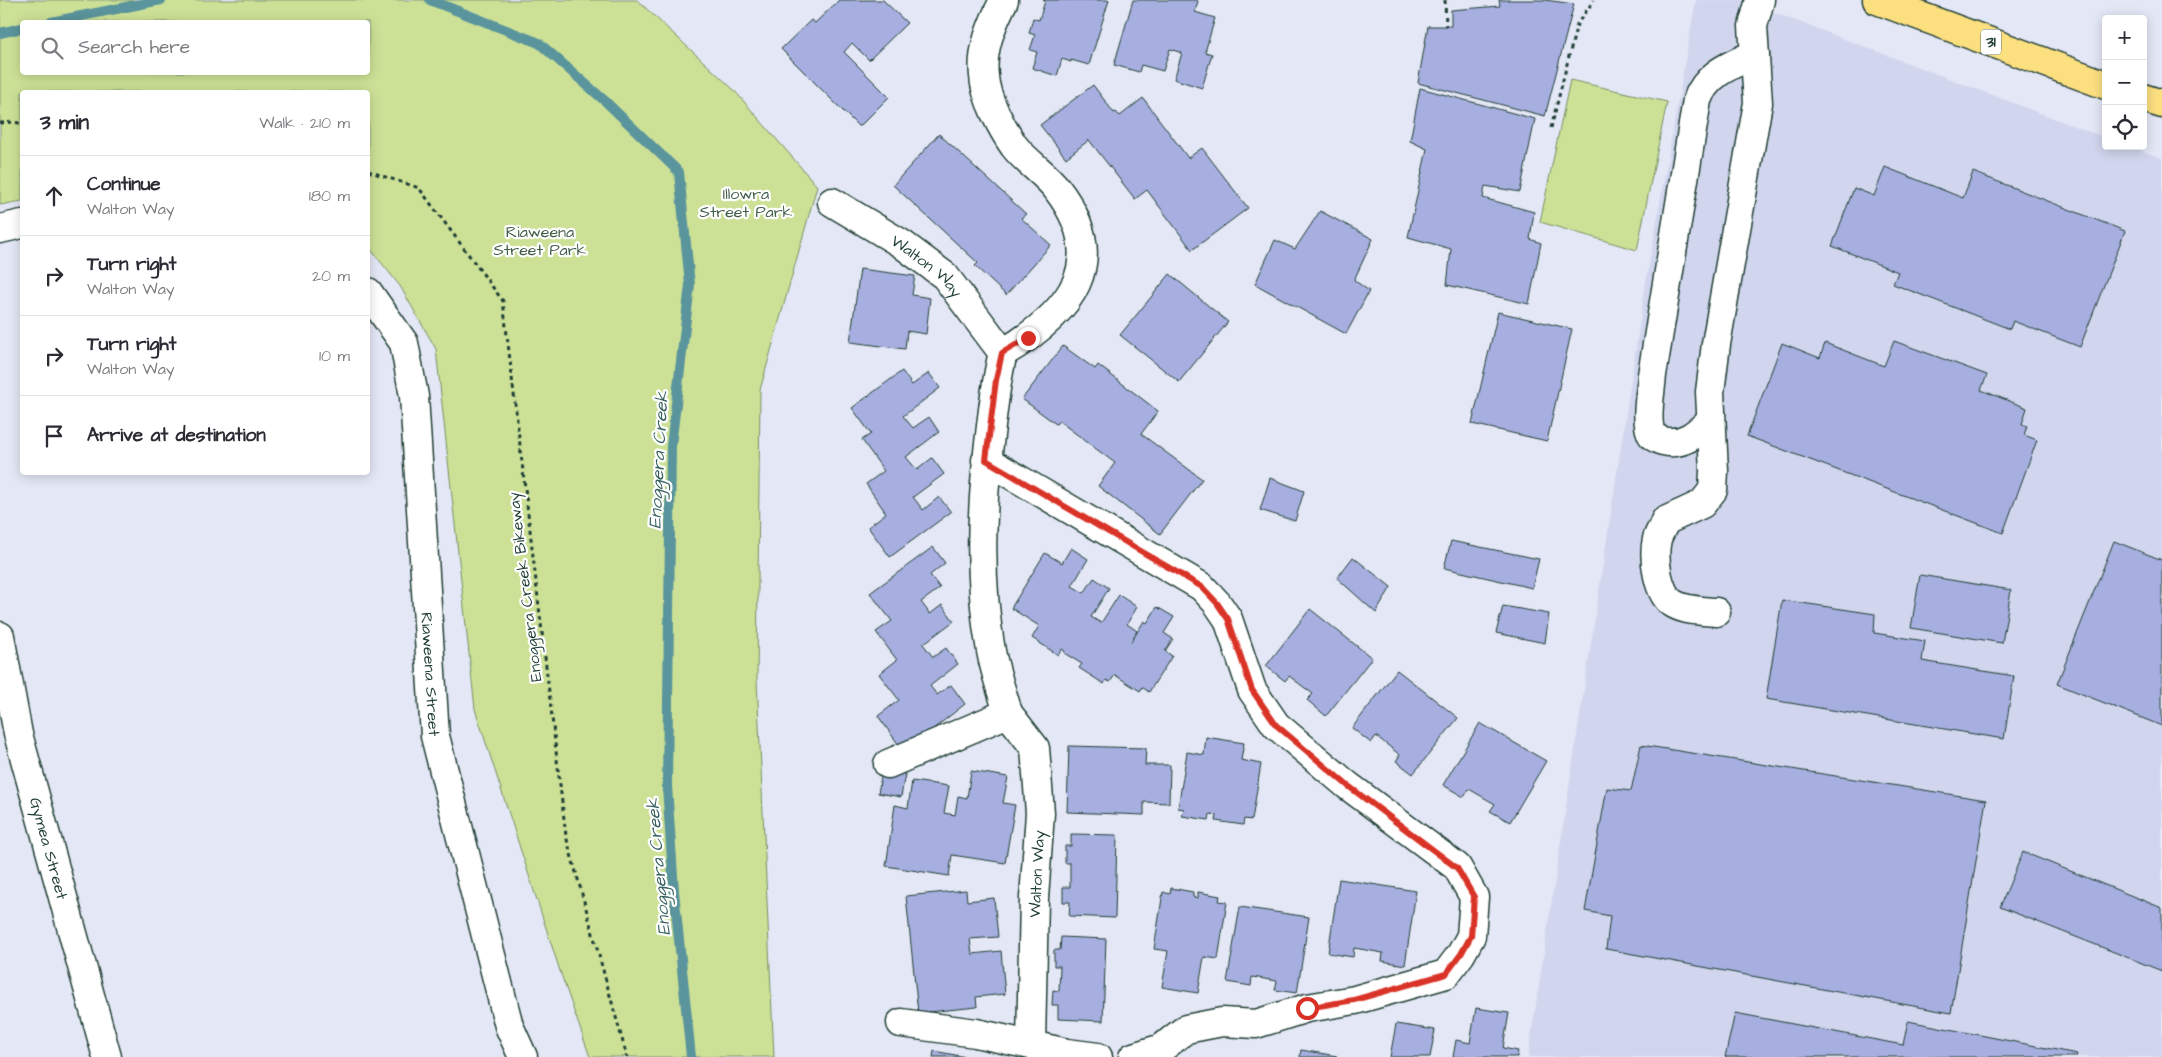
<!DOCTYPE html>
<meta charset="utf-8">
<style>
body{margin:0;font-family:"Architects Daughter",sans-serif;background:#f2f2f3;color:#2b2b33}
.controls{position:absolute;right:15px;top:15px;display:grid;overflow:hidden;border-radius:5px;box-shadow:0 2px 12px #0003}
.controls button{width:45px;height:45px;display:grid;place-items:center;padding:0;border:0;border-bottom:1px solid #e1e1e2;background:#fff;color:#2b2b33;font:25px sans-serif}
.stop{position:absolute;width:15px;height:15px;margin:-11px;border:4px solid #d93025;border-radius:50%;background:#fff}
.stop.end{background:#d93025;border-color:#fff;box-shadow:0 1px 5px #0008}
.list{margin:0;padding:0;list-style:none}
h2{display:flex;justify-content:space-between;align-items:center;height:65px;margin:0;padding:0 20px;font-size:21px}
h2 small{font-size:16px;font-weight:400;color:#7c7c81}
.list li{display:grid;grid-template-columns:32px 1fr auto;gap:15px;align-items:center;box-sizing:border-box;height:80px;padding:0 20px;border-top:1px solid #e1e1e2}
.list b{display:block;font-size:19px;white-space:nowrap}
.list p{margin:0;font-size:16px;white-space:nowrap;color:#7c7c81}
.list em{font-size:16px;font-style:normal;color:#7c7c81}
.icon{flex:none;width:28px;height:28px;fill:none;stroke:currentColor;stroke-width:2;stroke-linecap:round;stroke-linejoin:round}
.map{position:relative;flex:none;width:2162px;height:1057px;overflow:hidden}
.search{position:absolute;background:#fff;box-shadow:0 2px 12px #0003;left:20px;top:20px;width:350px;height:55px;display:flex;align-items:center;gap:12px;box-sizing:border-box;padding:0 18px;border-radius:5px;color:#7c7c81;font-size:19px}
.panel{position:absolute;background:#fff;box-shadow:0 2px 12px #0003;left:20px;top:90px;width:350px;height:385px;border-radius:5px}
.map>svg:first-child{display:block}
.built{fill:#d1d6ee}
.green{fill:#cce196;stroke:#768f65;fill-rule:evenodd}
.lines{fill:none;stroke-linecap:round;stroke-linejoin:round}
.stream{stroke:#5a949c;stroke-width:10}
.building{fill:#a6afdf;stroke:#1f3d34}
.minor-casing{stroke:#1f3d34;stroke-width:31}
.major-casing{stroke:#1f3d34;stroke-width:31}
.path{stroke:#1f3d34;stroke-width:3;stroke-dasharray:4 4;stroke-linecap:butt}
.minor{stroke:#fff;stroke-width:28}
.major{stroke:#fce080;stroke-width:28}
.route{stroke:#d93025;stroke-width:6}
.labels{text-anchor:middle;stroke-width:4.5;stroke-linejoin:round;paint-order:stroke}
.shield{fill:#fff;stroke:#627771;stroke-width:1}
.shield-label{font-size:15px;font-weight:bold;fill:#1f3d34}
.park-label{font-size:16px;fill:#425e48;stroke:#fff}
.street-label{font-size:16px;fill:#1f3d34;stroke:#fff}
.water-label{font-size:18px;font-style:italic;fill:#386160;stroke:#fff}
</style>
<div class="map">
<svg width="2162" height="1057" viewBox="0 0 2162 1057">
<rect width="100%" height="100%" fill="#e4e7f5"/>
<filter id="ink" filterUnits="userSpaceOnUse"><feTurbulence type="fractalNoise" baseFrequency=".02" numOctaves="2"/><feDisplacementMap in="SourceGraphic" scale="10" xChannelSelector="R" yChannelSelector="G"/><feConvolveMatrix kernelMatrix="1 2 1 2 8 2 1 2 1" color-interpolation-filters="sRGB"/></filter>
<g filter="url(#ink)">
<path class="built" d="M1696,0H1741L2106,138V146H2128L2162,158V1057H1528L1646,282Z"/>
<g class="green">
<path d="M0,0H637L733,89L817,186L760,390L757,680L774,1057H590L560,971L475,709L436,349L400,286L368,246V92H22V201L0,205ZM22,22H368V72H22Z"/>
<path d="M1570,80L1667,102L1637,250L1540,222Z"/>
</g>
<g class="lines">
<g class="stream">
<path d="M430,0L539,43L605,101L679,172L690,285L671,446L667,786L674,891L691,1057"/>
<path d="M51,22L161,0"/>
<path d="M0,33L22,28"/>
</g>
</g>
<g class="building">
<path d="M839,0H883L907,23L869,60L852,43L844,52L889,97L859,127L781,49L811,20L815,23Z"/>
<path d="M1043,0H1109L1089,65L1071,60V62L1062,59L1057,76L1032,68L1037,52L1030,50L1035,35L1029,33L1033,18L1039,20L1045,1Z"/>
<path d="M1133,0H1196L1198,1L1195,12L1215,18L1205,52L1212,54L1202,88L1174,79L1182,53L1170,49L1163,71L1141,65L1139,72L1114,65Z"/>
<path d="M1499,0H1545L1574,4L1545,116L1418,83L1428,26H1451V10L1500,6Z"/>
<path d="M1093,85L1114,113L1116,112L1120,116L1143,98L1188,158L1202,148L1248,208L1192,250L1147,190L1135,199L1089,140L1066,158L1040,125Z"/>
<path d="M1420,88L1535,119L1520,192L1485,186L1483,198L1534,212L1530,239L1541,243L1529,304L1447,285L1451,249L1408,237L1427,149L1410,141Z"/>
<path d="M939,134L1026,214L1021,218L1051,245L1006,295L975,266L978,263L893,185Z"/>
<path d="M1885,167L1963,198L1973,172L2125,231L2080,347L2013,321L2010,329L1893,284L1898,272L1832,246L1854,188L1874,196Z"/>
<path d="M1320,211L1373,239L1354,280L1369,291L1346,334L1255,284L1275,240L1295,249Z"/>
<path d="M860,269L915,276L912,295L930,298L926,334L907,331L905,349L850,342Z"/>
<path d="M1170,274L1228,322L1179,382L1120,335Z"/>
<path d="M1498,312L1572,329L1547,441L1472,424Z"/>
<path d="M1894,341L1987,375L1981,390L2027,408L2022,424L2027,426L2024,435L2037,440L2003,533L1747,436L1782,343L1820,358L1825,343L1884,366Z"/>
<path d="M1063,346L1095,369L1098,365L1158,411L1141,434L1202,479L1160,534L1098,486L1115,463L1059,421L1056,424L1022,399Z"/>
<path d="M902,371L912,385L929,373L940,388L903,416L913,428L929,417L939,432L906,457L917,470L932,458L944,474L913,497L923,510L939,497L951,512L890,557L868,527L886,513L866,484L884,471L862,440L871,434L852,408Z"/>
<path d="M1270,478L1304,491L1295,521L1260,510Z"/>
<path d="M1451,541L1539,559L1532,588L1444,568Z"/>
<path d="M2114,541L2162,560V726L2057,684Z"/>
<path d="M933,547L945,563L930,575L940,588L921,602L930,614L942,605L954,621L923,644L933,657L946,648L958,664L930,686L937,695L951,685L965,704L904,752L878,716L899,700L879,674L897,660L876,632L892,621L870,593Z"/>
<path d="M1071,548L1088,559L1072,586L1084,593L1094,578L1109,588L1091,617L1101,623L1119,595L1137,607L1127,624L1137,631L1131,642L1144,621L1147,623L1157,607L1174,617L1164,633L1173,639L1165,651L1172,656L1149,692L1142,687L1140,691L1115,675L1110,682L1106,680L1104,684L1079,668L1082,664L1064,653L1065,651L1062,649L1058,655L1032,638L1039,626L1011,608L1045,553L1062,563Z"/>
<path d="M1353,557L1391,587L1376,613L1337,578Z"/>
<path d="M1920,575L2011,590L2002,643L1911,628Z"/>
<path d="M1782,600L1875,614L1874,633L1925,641L1922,661L2014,676L2004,739L1766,699Z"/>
<path d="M1503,606L1549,614L1545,643L1496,633Z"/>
<path d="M1310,609L1372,658L1326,716L1307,700L1313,694L1289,676L1285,681L1266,666Z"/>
<path d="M1397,670L1458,718L1413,774L1396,761L1400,755L1376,736L1371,743L1352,728Z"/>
<path d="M1480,723L1546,761L1510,822L1490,811L1495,804L1469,789L1464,797L1443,785Z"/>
<path d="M1206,737L1244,743L1241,760L1261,764L1252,820L1244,819L1243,825L1216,821L1217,815L1210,814L1209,820L1182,816L1184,809L1178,808L1187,752L1204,755Z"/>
<path d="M1641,745L1986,800L1951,1013L1606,949L1610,916L1585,911L1607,788L1631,791Z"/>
<path d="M1069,746L1146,748L1145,765H1170L1169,803L1144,802V815L1067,812Z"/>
<path d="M882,771L905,774L901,797L878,793Z"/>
<path d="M971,771L1008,777L1003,803L1015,805L1005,863L952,855L949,876L886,866L895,805L908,808L912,781L949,786L944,813L955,815L958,796L967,798Z"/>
<path d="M1071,834L1117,835L1115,918L1069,916L1070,902H1063V887H1070V863H1065V846H1071Z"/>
<path d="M2023,852L2162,908V971L2000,907Z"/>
<path d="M1339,879L1416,891L1405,965L1382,961L1383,953L1354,948L1353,957L1328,953Z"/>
<path d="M1171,888L1193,892V897L1198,898V892L1220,896L1219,901L1227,902L1218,959L1204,957L1198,993L1162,987L1168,951L1154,949L1163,892L1170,894Z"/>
<path d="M966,890L967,901L994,898L998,937L970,939L972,954L1001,951L1005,994L976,997L977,1007L918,1013L906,896Z"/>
<path d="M1240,907L1309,917L1297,993L1275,990L1277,981L1252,977L1251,986L1227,982Z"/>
<path d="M1061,937L1106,939L1103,1021L1058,1019V1005H1052L1053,990L1059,991L1060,966H1054V950H1060Z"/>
<path d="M1476,1008L1509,1013L1503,1048L1518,1051L1517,1057H1453L1456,1040L1470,1043Z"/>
<path d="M1735,1013L1903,1045L1908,1021L2077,1054L2076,1057H1725Z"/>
<path d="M1396,1024L1435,1030L1430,1057H1390Z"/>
<path d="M1301,1050L1337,1056V1057H1300Z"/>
<path d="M934,1051L966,1057H933Z"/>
</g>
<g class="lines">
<g class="minor-casing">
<g id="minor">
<path id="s1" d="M832,202L902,244L945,276L1003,353C996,380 993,408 990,435C981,507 978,579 991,651C995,672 1002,692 1008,713"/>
<path d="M0,229L22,224"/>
<path id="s2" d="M368,292L404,343L414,396L435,736L509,1026L523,1057"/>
<path d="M1003,353C1070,313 1113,262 1057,189C1045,173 1026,162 1014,146C1002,129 985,97 984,76C981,49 992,24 1004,0"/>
<path d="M1710,421C1696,434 1683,446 1663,441C1658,439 1653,438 1651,433C1645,419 1651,390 1652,375L1697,100C1707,73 1731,65 1755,54"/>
<path d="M986,460L1202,587L1217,603L1228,619L1252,690L1276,725L1347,785L1457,867L1474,897L1471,936L1461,954L1446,974L1355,1000L1307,1008L1256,1024L1222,1022L1186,1029L1162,1048L1133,1057"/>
<path d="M1716,612C1703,611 1686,611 1674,604C1657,595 1653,556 1657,539C1659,533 1663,527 1665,521L1702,504L1713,490L1714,471L1710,392L1716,344L1758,103L1753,26L1760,0"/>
<path id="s3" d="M0,636L18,734L107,1057"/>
<path d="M888,764L1008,713L1035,748L1040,813L1034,898L1031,1044"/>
<path d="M901,1023L976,1033L1067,1053L1098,1057"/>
</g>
</g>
<g class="major-casing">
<g id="major">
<path d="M1877,0L2106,85"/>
<path d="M2143,98L2162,104"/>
</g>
</g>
<g class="path">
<path d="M1445,0L1446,26"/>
<path d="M0,123L15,122L22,124"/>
<path d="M1551,128L1577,24L1594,0"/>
<path d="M368,171L419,188L503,301L566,836L627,1057"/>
</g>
<use href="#minor" class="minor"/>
<use href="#major" class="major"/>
</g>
</g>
<g class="lines" filter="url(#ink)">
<path class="route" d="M1028,338L1002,353L996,380L986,460L1202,587L1217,603L1228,619L1252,690L1276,725L1347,785L1457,868L1474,897L1471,936L1461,954L1446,974L1354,1000L1307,1008"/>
</g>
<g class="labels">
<rect class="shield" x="1981" y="29.5" width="20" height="25" rx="4"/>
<g class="shield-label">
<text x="1991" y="47">31</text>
</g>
<g class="park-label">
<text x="746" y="199">Illowra<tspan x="746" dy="18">Street Park</tspan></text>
<text x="540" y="237">Riaweena<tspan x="540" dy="18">Street Park</tspan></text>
</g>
<g class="street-label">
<text dy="6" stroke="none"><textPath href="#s1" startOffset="115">Walton Way</textPath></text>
<text transform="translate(524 587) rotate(-97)" y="6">Enoggera Creek Bikeway</text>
<text dy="6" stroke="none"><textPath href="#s2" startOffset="395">Riaweena Street</textPath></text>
<text dy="6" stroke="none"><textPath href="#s3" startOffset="218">Gymea Street</textPath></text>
<text transform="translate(1036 874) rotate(-87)" y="6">Walton Way</text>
</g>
<g class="water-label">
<text transform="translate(658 460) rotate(-87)" y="6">Enoggera Creek</text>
<text transform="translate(658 867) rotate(-95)" y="6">Enoggera Creek</text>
</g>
</g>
</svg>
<div class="controls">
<button>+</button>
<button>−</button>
<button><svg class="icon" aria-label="locate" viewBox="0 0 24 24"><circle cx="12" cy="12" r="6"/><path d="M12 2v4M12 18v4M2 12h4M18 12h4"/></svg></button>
</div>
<div class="stop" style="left:1307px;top:1008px"></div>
<div class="stop end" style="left:1028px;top:338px"></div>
<div class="search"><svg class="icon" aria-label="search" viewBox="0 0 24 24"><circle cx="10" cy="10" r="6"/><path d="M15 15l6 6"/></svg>Search here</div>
<section class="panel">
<h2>3 min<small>Walk · 210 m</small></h2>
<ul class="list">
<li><svg class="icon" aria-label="ahead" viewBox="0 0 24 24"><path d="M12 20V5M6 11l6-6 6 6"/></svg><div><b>Continue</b><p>Walton Way</p></div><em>180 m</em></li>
<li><svg class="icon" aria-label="right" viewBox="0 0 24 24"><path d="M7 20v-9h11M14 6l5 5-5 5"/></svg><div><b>Turn right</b><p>Walton Way</p></div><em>20 m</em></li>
<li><svg class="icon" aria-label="right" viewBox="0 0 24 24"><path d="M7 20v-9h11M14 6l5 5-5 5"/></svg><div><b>Turn right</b><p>Walton Way</p></div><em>10 m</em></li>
<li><svg class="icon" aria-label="arrive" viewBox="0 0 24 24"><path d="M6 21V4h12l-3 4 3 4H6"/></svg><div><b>Arrive at destination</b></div></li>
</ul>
</section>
</div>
